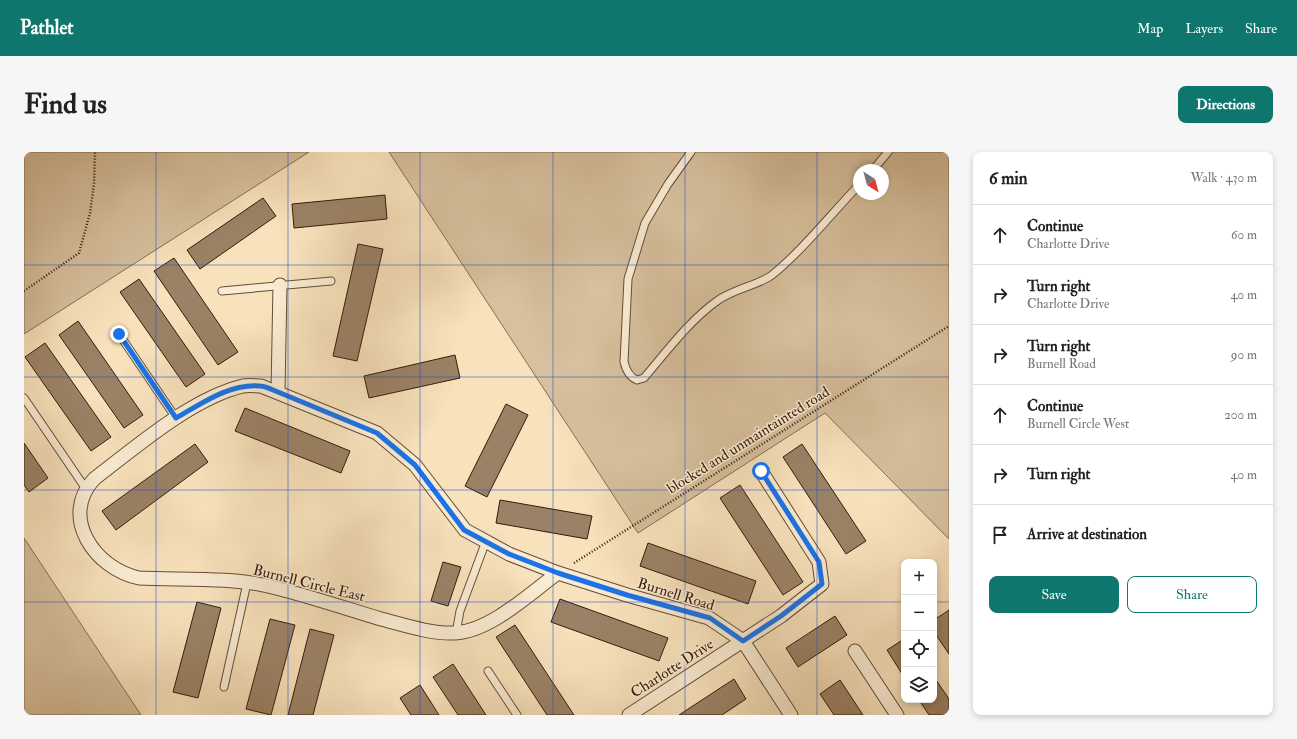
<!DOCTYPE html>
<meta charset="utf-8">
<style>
body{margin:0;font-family:"IM FELL Double Pica",serif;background:#f6f6f6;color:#222}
.controls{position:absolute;right:12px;bottom:12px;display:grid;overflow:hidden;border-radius:8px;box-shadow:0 2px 6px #0003}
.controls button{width:36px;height:36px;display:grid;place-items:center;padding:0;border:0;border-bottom:1px solid #e0e0e0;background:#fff;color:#222;font:20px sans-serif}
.compass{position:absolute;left:829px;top:12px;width:36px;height:36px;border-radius:50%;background:#fff;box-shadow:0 2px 6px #0003;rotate:144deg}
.stop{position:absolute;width:12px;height:12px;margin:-9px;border:3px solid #1a73e8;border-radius:50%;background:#fff}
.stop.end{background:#1a73e8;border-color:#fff;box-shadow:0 1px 4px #0008}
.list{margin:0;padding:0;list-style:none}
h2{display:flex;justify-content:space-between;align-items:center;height:52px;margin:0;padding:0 16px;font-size:17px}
h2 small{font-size:13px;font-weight:400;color:#767676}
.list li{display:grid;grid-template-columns:26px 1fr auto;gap:12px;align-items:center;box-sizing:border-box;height:60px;padding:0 16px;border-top:1px solid #e0e0e0}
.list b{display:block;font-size:15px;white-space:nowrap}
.list p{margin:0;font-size:13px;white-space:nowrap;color:#767676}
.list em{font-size:13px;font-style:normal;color:#767676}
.actions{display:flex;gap:8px;padding:12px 16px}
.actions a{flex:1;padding:9px 0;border:1px solid #0f766e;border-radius:8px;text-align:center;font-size:14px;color:#0f766e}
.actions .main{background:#0f766e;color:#fff}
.icon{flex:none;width:22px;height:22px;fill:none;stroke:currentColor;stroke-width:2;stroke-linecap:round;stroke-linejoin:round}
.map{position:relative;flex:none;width:925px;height:563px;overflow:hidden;border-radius:8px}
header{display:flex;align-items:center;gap:24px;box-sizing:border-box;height:56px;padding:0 20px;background:#0f766e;color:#fff}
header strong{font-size:19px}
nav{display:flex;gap:22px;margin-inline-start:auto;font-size:14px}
.intro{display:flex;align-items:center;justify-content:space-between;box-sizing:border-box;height:96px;padding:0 24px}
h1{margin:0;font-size:28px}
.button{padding:10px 18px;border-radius:8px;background:#0f766e;color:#fff;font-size:14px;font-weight:700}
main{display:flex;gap:24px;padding:0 24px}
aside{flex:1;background:#fff;border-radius:8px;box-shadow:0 2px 6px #0003}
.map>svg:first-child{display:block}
.green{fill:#d7c09d;stroke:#866e52;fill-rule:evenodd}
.building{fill:#9b8266;stroke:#361b08}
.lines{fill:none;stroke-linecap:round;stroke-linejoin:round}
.service-casing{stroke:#664d35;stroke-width:9}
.minor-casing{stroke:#664d35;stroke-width:15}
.path{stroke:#361b08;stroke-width:2.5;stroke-dasharray:1 2;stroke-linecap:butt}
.service{stroke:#faecd3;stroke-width:7}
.minor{stroke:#faecd3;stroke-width:13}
.route{stroke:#1a73e8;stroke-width:5}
.grid{fill:none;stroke:#1d4ed8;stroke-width:1;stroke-opacity:0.55}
.labels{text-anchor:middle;stroke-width:3;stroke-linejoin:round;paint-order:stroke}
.street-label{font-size:15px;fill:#361b08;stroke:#faecd3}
</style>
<header>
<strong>Pathlet</strong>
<nav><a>Map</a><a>Layers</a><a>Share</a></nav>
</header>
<div class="intro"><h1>Find us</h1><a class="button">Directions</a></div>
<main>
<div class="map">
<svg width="925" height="563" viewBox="0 0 925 563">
<rect width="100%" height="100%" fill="#f8e2bc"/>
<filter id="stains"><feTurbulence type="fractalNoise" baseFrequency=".005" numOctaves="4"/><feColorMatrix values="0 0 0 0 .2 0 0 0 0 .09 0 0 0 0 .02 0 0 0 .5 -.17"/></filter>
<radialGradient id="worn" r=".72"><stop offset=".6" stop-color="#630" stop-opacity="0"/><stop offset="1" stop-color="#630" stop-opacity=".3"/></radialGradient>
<g class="green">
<path d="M0,0H285L0,182Z"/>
<path d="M365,0H925V387L801,261L614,381ZM835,18H859V42H835Z"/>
<path d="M0,386L117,563H0Z"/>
</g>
<g class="building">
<path d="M361,43L363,67L270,76L268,52Z"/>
<path d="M239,46L252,64L176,117L163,98Z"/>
<path d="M334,92L359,97L333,209L309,204Z"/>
<path d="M150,106L214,200L194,213L130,119Z"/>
<path d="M115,127L181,222L162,235L96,140Z"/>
<path d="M54,169L119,263L100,276L35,183Z"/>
<path d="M21,191L87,285L67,299L1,205Z"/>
<path d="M431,203L436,226L345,246L340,224Z"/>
<path d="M482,252L504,263L463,345L441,334Z"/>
<path d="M221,256L326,299L317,321L211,279Z"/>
<path d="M0,291L24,326L5,340L0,333Z"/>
<path d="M171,292L184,310L92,378L78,359Z"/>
<path d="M778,292L842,389L822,402L759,305Z"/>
<path d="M716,333L779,430L759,443L696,346Z"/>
<path d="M476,348L568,364L563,387L472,371Z"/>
<path d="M624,391L732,429L724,452L616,414Z"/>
<path d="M419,410L437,415L424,454L407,449Z"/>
<path d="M536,447L644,486L635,509L527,470Z"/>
<path d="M173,450L197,456L174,546L149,540Z"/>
<path d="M925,458V502L910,480V468Z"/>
<path d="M811,464L823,483L774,515L762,496Z"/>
<path d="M246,467L271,473L247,563L222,557Z"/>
<path d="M491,473L550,563H523L472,485Z"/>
<path d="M286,477L310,483L289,563H264Z"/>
<path d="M880,487V525L863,498Z"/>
<path d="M429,512L462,563H434L409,525Z"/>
<path d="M910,525L925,547V563H905L895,548H910Z"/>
<path d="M710,527L722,547L698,563H655Z"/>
<path d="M816,528L839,563H810L796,542Z"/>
<path d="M396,533L415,563H387L376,546Z"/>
</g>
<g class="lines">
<g class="service-casing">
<g id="service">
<path d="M667,0L644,32L621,71L604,127L600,210C602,218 605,225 613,228L620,226C643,199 665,169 693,149C709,137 735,133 748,123C778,99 808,61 835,33"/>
<path d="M849,18L864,0"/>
<path d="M198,139L307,129"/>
<path d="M95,182L152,266"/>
<path d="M0,246L62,337"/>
<path d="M432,481L436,459L462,389"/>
<path d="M464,519L493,563"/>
<path d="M200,535L223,431"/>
</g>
</g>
<g class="minor-casing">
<g id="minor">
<path d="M254,240L256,133"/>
<path d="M534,421C506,441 467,479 431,481C407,482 380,473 357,467C320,456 282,443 244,434C207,425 154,428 115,426C71,417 35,365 70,327C112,295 168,246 219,234C225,233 232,234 237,234L353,281L391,313L441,378L485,402L534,421L603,443L685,466L719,489L767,563"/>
<path d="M831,499L873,563"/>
<path d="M605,563L757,464L798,432L795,410L737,319"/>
</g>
</g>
<g class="path">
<path d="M0,139L55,101L66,61L70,32L71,0"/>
<path d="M550,411L925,174"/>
</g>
<use href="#service" class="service"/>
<use href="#minor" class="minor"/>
</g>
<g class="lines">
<path class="route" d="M95,182L152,266C177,252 206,231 236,234C242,234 248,238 254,240L353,281L391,313L440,378L485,402L534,421L603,443L686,466L719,489L757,464L798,432L795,410L737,319"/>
</g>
<path class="grid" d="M132,0V563M264,0V563M396,0V563M529,0V563M661,0V563M793,0V563M0,113H925M0,225H925M0,338H925M0,450H880M910,450H925"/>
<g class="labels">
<g class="street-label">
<text transform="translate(724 288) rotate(-32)" y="5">blocked and unmaintainted road</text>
<text transform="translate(285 431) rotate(14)" y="5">Burnell Circle East</text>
<text transform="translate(652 442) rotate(17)" y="5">Burnell Road</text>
<text transform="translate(648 516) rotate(-33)" y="5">Charlotte Drive</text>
</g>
</g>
<rect width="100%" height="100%" filter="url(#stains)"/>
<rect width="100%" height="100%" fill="url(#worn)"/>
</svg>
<div class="controls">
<button>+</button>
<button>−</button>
<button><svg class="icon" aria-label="locate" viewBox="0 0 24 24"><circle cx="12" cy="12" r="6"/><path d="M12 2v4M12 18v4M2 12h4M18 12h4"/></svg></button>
<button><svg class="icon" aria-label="layers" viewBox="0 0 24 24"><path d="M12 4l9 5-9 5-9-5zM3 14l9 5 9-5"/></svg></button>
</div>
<svg class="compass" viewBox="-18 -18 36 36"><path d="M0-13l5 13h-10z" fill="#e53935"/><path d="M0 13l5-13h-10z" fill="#767676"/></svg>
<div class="stop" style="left:737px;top:319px"></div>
<div class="stop end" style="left:95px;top:182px"></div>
</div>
<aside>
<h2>6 min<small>Walk · 430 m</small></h2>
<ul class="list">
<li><svg class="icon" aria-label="ahead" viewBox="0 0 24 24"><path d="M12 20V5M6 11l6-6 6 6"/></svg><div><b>Continue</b><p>Charlotte Drive</p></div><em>60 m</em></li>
<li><svg class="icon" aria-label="right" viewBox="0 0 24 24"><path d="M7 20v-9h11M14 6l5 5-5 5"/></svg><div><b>Turn right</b><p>Charlotte Drive</p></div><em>40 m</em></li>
<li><svg class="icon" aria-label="right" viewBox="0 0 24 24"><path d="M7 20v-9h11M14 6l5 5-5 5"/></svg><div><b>Turn right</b><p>Burnell Road</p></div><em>90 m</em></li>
<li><svg class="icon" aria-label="ahead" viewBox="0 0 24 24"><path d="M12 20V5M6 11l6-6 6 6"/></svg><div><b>Continue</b><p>Burnell Circle West</p></div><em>200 m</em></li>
<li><svg class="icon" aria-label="right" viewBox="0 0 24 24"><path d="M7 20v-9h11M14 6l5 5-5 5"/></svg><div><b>Turn right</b></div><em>40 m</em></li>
<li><svg class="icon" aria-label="arrive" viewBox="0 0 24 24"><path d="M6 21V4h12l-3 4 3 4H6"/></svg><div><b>Arrive at destination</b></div></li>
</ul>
<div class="actions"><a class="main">Save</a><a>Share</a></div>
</aside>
</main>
